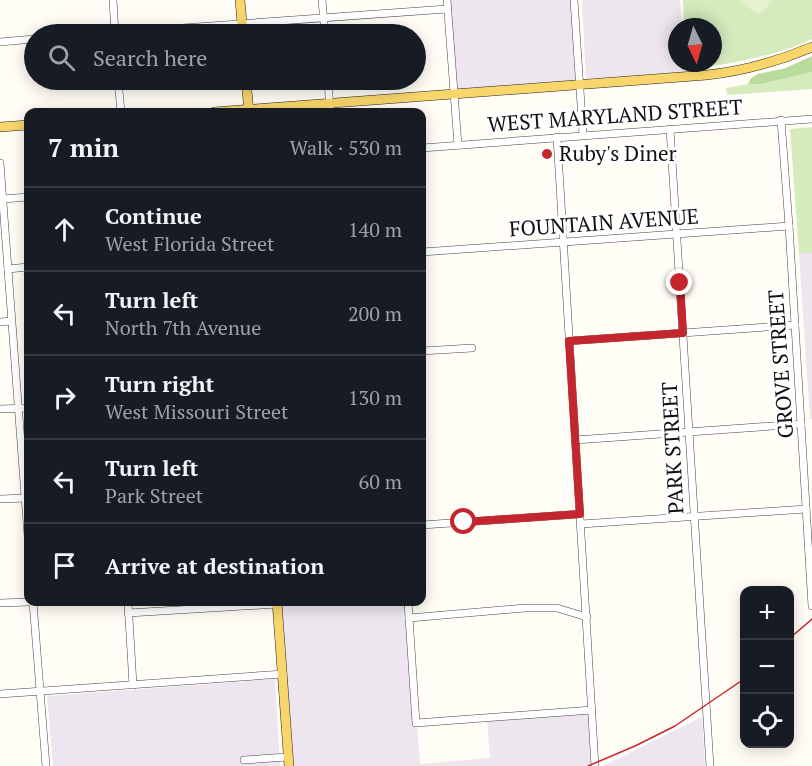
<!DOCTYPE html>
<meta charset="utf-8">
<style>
body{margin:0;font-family:"PT Serif",serif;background:#242831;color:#f1f3f6}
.controls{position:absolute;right:18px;bottom:18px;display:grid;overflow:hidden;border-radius:12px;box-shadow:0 3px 15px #0003}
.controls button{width:54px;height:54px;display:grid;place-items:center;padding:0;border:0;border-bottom:2px solid #363941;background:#171b24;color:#f1f3f6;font:30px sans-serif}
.compass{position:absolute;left:668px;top:18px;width:54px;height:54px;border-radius:50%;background:#171b24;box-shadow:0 3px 15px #0003;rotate:175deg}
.stop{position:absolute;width:18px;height:18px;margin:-14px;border:4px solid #c4262e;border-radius:50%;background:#fff}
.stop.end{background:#c4262e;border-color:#fff;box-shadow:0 2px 6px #0008}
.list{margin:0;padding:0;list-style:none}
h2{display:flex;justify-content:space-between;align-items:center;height:78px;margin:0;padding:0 24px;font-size:26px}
h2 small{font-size:20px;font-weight:400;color:#9ea1a6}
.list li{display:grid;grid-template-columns:39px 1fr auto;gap:18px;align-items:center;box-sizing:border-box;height:84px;padding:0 24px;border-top:2px solid #363941}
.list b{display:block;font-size:22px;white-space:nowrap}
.list p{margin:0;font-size:20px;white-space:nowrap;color:#9ea1a6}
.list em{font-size:20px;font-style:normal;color:#9ea1a6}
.icon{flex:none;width:33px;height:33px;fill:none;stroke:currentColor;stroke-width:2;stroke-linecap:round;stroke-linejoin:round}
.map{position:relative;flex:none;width:812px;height:766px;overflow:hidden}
.search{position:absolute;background:#171b24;box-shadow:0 3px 15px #0003;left:24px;top:24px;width:402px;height:66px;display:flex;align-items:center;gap:15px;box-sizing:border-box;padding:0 21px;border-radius:33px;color:#9ea1a6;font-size:22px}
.panel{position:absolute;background:#171b24;box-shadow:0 3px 15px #0003;left:24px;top:108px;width:402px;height:498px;border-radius:12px}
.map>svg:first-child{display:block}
.industrial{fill:#eee6ef}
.green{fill:#d5ebbd}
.forest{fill:#b9dc9c}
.pitch{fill:#e6f2cf}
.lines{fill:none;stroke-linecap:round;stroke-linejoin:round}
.minor-casing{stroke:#444;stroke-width:8}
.major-casing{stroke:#222;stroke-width:10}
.minor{stroke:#fff;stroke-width:7}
.major{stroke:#f9d66b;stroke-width:9}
.rail{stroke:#c4262e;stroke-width:1.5}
.route{stroke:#c4262e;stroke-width:8}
.poi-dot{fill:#c4262e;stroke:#fff;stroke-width:2}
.labels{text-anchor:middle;stroke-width:6;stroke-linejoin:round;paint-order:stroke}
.street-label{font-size:21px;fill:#111;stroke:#fff}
.poi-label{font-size:21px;fill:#111;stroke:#fff;text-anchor:start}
</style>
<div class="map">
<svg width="812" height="766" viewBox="0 0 812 766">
<rect width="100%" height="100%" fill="#fffdf5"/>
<g class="industrial">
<path d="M447,0H573L579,85L454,94Z"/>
<path d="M582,0H680L682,27H677V63H684L685,72L586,79Z"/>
<path d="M799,253H812V419H810Z"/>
<path d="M277,602H408L420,764L490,758L487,718L592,710L595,763L586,766H289Z"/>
<path d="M275,679L280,766H53L47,696Z"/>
<path d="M702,717L705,766H603Z"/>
</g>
<g class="green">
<path d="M683,0H812V39C775,57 727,64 686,70V63H713V27H684Z"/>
<path d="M812,72V89L727,95L726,88L748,84H761Z"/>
<path d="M812,127V253H799L790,129Z"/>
</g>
<path class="forest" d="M812,56V72L761,84H748L751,78L758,74L786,68Z"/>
<path class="pitch" d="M740,0H773L761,13H755Z"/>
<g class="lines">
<g class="minor-casing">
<g id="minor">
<path d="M113,0L115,34"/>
<path d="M322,0L325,34"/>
<path d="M447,0L458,145"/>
<path d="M574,0L583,135"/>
<path d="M99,34L447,9"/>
<path d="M0,42L34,39"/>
<path d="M118,80L121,112"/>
<path d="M328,80L330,112"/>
<path d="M781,120L789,226L812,606"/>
<path d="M670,129L710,766"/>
<path d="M557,137L595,766"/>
<path d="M422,148L812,119"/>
<path d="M0,163L28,536"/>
<path d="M3,199L28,197"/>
<path d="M422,252L789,226"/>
<path d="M8,269L28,267"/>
<path d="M0,322L11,321"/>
<path d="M569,341L795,325"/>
<path d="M422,351L472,348"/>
<path d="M0,409L28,408"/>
<path d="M575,440L801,424"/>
<path d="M0,499L26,498"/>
<path d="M581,524L806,509"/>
<path d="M422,525L580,514"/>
<path d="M33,602L46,766"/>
<path d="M128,602L133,685"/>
<path d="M408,602L416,723L592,710"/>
<path d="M0,603L29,602"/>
<path d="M128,613L277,604"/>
<path d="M409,618L525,608H557L587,617"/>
<path d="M0,694L283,674"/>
<path d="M244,760L288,757"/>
</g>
</g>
<g class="major-casing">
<g id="major">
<path d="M240,0L243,34"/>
<path d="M246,80L249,112"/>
<path d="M214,112L707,75C743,71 779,61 812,47"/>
<path d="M0,127L28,125"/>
<path d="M277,602L289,766"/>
</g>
</g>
<use href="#minor" class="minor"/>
<use href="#major" class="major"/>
<g class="rail">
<path d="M790,638L812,619"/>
<path d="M588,766L635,746L675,726L744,679"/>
</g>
</g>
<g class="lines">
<path class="route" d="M464,522L580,514L569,341L683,333L680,283"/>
</g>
<circle class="poi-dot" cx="547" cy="154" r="6"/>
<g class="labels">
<g class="street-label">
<text transform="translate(615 116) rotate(-4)" y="7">WEST MARYLAND STREET</text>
<text transform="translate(604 223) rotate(-4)" y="7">FOUNTAIN AVENUE</text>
<text transform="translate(781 364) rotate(-94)" y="7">GROVE STREET</text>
<text transform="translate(673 448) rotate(-93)" y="7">PARK STREET</text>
</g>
<g class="poi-label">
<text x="559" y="161">Ruby's Diner</text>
</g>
</g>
</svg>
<div class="controls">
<button>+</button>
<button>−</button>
<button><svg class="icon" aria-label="locate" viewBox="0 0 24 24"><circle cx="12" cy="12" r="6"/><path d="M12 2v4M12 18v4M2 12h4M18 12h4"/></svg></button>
</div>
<svg class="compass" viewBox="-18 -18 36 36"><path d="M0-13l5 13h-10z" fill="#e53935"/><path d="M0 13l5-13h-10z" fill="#9ea1a6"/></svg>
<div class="stop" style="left:464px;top:522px"></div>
<div class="stop end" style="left:680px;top:283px"></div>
<div class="search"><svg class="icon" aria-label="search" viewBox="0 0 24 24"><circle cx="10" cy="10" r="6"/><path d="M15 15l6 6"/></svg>Search here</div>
<section class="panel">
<h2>7 min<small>Walk · 530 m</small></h2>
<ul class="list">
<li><svg class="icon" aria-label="ahead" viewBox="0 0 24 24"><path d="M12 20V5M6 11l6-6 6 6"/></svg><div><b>Continue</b><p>West Florida Street</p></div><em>140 m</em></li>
<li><svg class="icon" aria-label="left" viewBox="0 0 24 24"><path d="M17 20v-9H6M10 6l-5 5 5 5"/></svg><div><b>Turn left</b><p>North 7th Avenue</p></div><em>200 m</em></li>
<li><svg class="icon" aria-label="right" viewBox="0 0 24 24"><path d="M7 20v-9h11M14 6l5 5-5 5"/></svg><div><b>Turn right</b><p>West Missouri Street</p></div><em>130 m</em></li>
<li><svg class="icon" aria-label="left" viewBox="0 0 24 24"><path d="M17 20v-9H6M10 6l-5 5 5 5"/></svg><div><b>Turn left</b><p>Park Street</p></div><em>60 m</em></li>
<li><svg class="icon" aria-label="arrive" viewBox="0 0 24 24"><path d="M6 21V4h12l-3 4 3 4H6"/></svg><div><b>Arrive at destination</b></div></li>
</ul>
</section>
</div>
